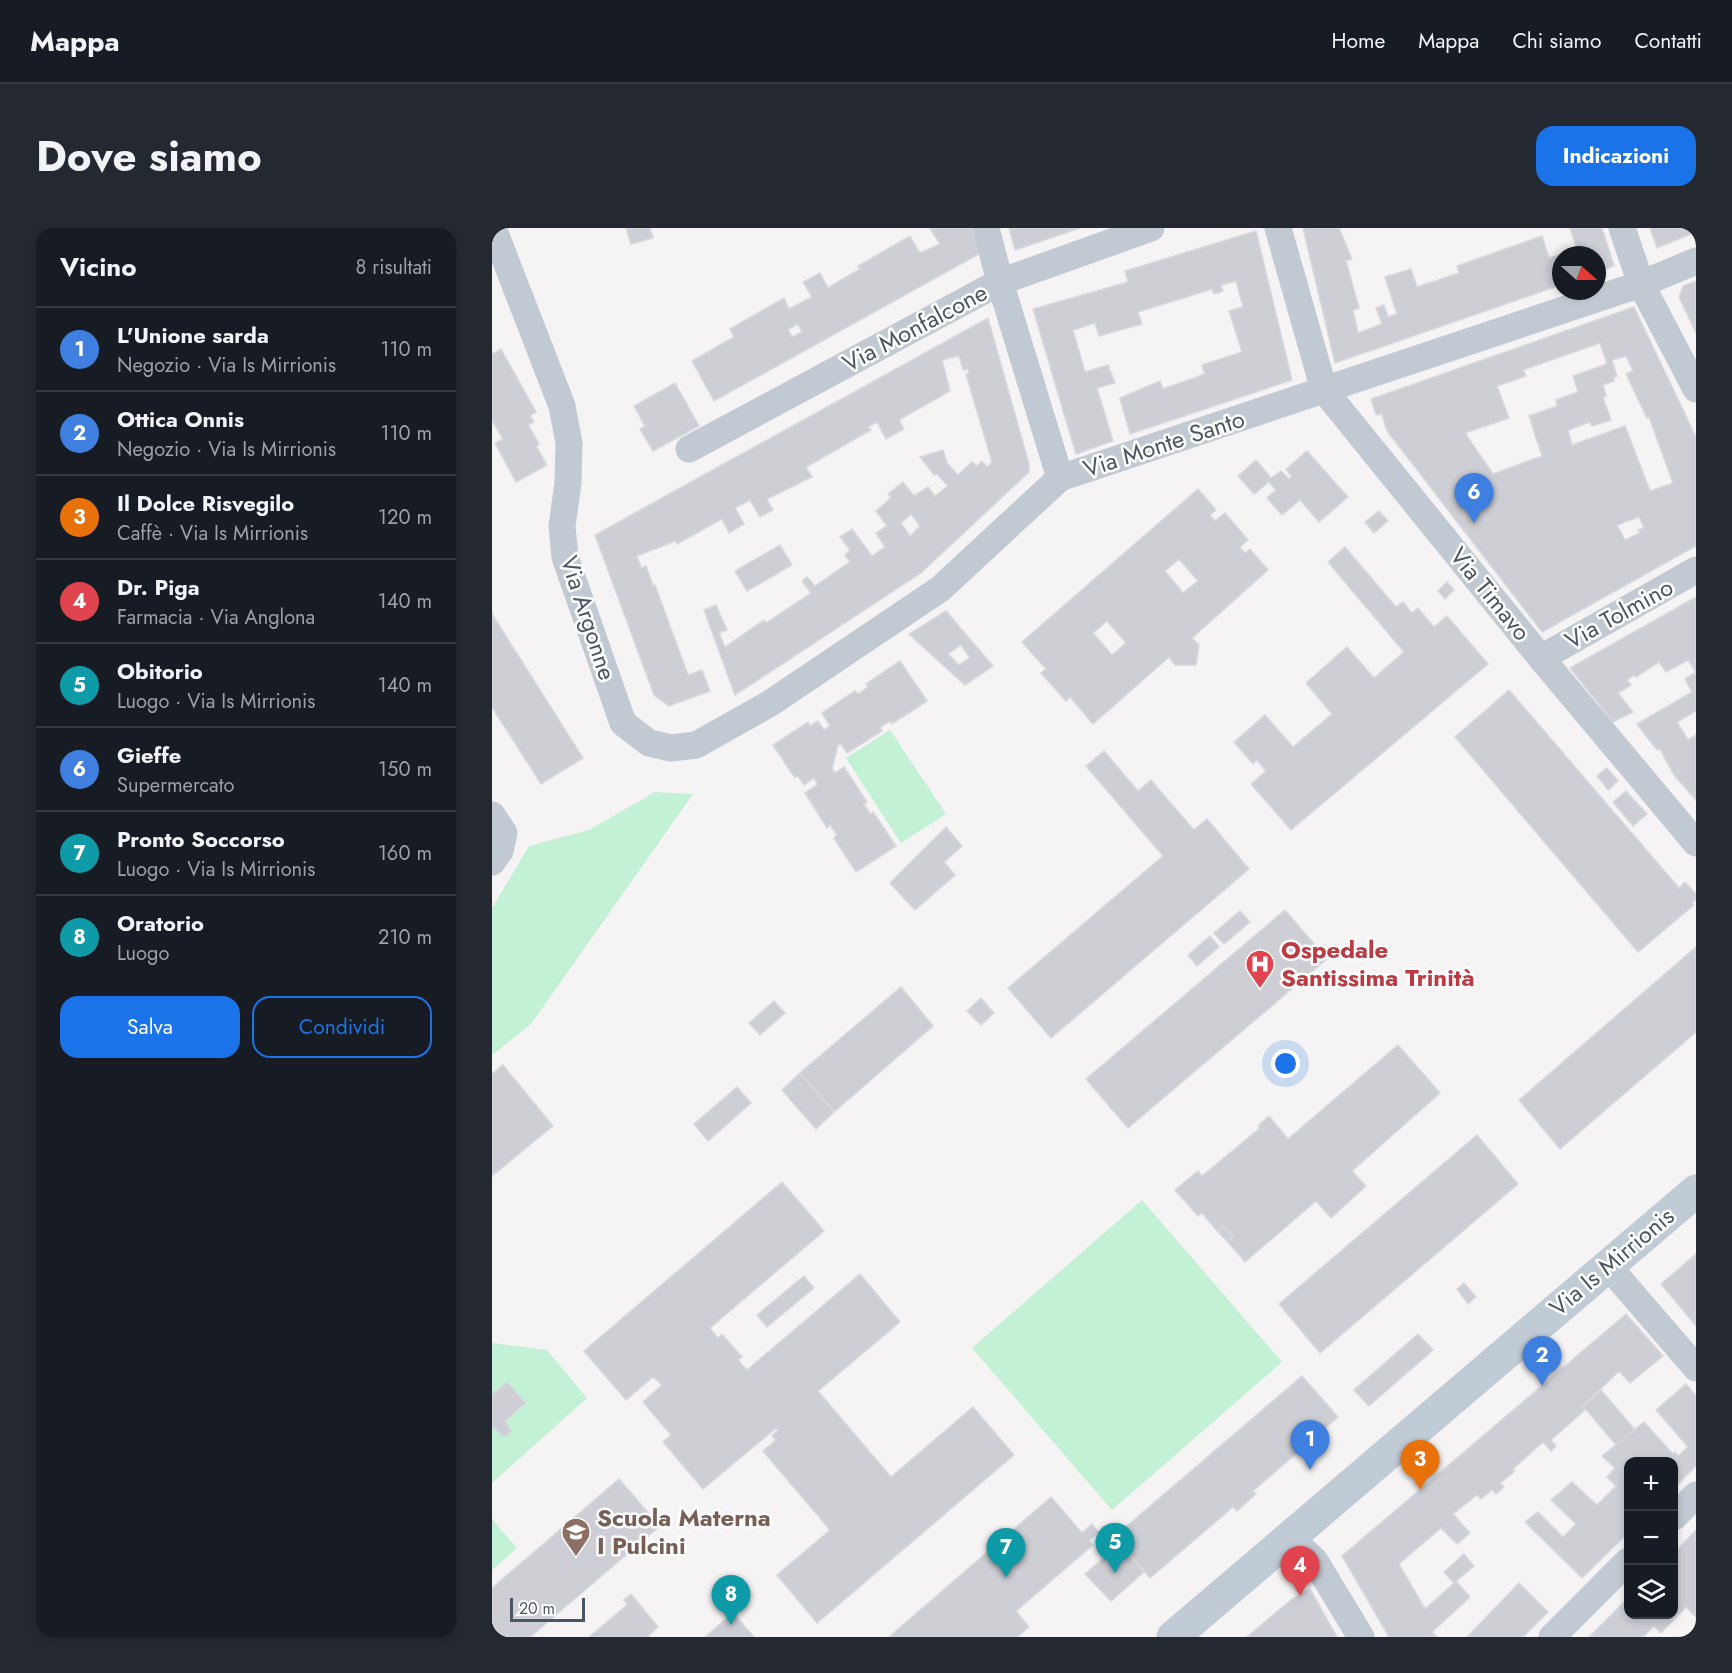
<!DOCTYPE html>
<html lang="it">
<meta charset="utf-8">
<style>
body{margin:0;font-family:Jost,sans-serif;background:#242831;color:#f1f3f6}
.controls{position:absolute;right:18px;bottom:18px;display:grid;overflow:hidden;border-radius:12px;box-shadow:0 3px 9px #0003}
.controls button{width:54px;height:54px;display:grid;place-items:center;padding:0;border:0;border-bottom:2px solid #363941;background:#171b24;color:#f1f3f6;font:30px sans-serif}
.compass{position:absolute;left:1060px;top:18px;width:54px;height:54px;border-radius:50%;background:#171b24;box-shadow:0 3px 9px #0003;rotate:111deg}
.scale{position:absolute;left:18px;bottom:15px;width:75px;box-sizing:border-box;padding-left:6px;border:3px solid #4a5661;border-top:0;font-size:16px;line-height:21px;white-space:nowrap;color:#4a5661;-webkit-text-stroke:4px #fff;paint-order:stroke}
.you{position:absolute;left:794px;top:836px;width:21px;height:21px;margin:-15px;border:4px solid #fff;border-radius:50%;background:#1a73e8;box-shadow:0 0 0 9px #1a73e833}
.badge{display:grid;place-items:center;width:39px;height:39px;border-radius:50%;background:#1a73e8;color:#fff;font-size:20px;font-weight:700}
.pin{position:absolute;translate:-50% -50px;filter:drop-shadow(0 2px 3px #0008)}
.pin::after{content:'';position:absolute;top:32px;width:21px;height:18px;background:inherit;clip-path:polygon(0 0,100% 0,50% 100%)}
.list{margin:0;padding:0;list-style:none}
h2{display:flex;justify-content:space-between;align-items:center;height:78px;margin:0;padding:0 24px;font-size:26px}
h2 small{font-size:20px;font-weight:400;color:#9ea1a6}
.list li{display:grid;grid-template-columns:39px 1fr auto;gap:18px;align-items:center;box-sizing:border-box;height:84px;padding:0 24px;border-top:2px solid #363941}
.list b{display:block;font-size:22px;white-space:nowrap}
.list p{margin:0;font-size:20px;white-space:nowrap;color:#9ea1a6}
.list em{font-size:20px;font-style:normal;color:#9ea1a6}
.actions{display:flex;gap:12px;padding:18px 24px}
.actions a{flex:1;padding:14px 0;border:2px solid #1a73e8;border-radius:18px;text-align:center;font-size:21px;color:#1a73e8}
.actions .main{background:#1a73e8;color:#fff}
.icon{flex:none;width:33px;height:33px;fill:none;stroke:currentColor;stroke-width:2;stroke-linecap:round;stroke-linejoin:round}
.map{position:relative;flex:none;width:1204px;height:1409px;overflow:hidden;border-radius:18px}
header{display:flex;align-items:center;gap:36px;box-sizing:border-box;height:84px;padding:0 30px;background:#171b24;border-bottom:2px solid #363941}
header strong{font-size:28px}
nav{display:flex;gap:33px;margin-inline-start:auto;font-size:21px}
.intro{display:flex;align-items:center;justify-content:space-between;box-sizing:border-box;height:144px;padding:0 36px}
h1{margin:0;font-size:42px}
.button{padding:15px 27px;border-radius:18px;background:#1a73e8;color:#fff;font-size:21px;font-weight:700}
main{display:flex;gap:36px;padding:0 36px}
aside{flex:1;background:#171b24;border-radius:18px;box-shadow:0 3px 9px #0003}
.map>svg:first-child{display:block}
.green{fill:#c3f1d5}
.building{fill:#cdcfd5;stroke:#d7d9de;stroke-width:1.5;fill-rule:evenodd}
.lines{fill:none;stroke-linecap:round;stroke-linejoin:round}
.street{stroke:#c1cad2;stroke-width:27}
.secondary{stroke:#c1cbd6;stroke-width:33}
.labels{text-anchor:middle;stroke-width:5;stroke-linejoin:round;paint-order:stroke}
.street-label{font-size:24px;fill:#4a5661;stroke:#fff}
.health-label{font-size:24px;font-weight:bold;fill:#be3a42;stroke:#fff;text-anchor:start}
.education-label{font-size:24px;font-weight:bold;fill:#785e54;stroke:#fff;text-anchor:start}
</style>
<header>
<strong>Mappa</strong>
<nav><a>Home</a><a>Mappa</a><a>Chi siamo</a><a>Contatti</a></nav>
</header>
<div class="intro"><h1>Dove siamo</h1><a class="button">Indicazioni</a></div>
<main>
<aside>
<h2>Vicino<small>8 risultati</small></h2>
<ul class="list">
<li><span class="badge" style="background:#3f7fe0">1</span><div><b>L'Unione sarda</b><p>Negozio · Via Is Mirrionis</p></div><em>110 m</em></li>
<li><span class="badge" style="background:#3f7fe0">2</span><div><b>Ottica Onnis</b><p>Negozio · Via Is Mirrionis</p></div><em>110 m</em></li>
<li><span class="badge" style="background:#e8710a">3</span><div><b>Il Dolce Risvegilo</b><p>Caffè · Via Is Mirrionis</p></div><em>120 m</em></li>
<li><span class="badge" style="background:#e0444e">4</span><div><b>Dr. Piga</b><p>Farmacia · Via Anglona</p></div><em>140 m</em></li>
<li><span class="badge" style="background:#0f9aa8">5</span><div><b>Obitorio</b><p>Luogo · Via Is Mirrionis</p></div><em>140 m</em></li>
<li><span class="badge" style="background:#3f7fe0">6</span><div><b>Gieffe</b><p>Supermercato</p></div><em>150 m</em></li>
<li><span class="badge" style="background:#0f9aa8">7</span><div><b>Pronto Soccorso</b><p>Luogo · Via Is Mirrionis</p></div><em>160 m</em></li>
<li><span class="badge" style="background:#0f9aa8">8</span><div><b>Oratorio</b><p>Luogo</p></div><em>210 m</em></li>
</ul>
<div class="actions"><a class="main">Salva</a><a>Condividi</a></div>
</aside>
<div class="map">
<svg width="1204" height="1409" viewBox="0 0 1204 1409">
<rect width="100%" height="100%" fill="#f5f3f3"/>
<g class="green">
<path d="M398,502L454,586L409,615L354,530Z"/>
<path d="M163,564L201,566L39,796L0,827V680L37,618L97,602Z"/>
<path d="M650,972L790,1134L620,1282L480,1120Z"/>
<path d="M0,1115L55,1122L95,1170L0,1255Z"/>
<path d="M0,1291L25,1320L0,1342Z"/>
</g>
<g class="building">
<path d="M134,0H158L161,10L139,16Z"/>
<path d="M438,0H480L487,26L222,173L200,133L242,109L238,101L292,70L297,81L320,69L311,54L328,45L336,60L368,41L366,38L418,8L428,25L448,16ZM306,96L310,104L300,109L296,101Z"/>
<path d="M517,0H588L523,22Z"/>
<path d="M811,0H847L860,31L854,33L867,80L861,82L866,105L890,96L884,80L892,77L896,89L905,86L893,49L919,41L925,59L967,45L965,38L1050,8L1057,30L1085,21L1078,0H1110L1122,38L1105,44V27H1069V57L843,135Z"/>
<path d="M1158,0H1204V4L1165,20Z"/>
<path d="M764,3L800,152L638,206L628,170L668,153L671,161L713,146L710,137L750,124L737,83L751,79L744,53L729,57L731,63L722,66L720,61L646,84L650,96L607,108L603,95L581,102L593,144L616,137L623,155L605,160L621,213L584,226L541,81L636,54L633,43Z"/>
<path d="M1204,53V105L1187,69L1191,58Z"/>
<path d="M1142,79L1204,209V318L1050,404L895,203L890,186L884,187L879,171ZM1108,115L1115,136L1081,148L1086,164L1064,172L1065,178L1037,188L1050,228L1001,246L973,205L1017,190L1005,158L1034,148L1031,142ZM1134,128L1141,143L1134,146L1155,190L1157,189L1181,255L1158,263L1133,198L1080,217L1076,202L1098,194L1100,198L1119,192L1111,169L1114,168L1111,157L1122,153L1121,150L1125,148L1120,132ZM1147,289L1152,300L1146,302L1148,305L1133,312L1125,297Z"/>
<path d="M496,90L537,236V244L429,345L243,467L212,382L224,377L235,402L227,405L233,419L272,392L274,395L319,365L310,353L315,349L323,358L358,334L353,327L358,322L348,309L360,301L380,328L393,319L384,305L395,298L384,283L399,270L396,266L411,254L422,268L436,259L443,268L456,258L445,246L442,247L428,229L451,222L455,235L466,247L480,234L485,238L490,233L495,239L500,234L474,146H477L476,141L471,142L467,128L450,132L458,163L407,192L412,201L394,211L385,194L376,199L379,202L314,239L320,249L275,271L281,282L268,289L258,272L243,280L252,296L237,305L230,291L185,316L183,313L145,328L149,340L154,338L161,358L163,357L196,447L210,442L218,463L177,478L162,467L103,307ZM419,286L428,298L418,308L409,295Z"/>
<path d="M9,121L44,184L38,188L42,194L36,197L47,216L44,218L55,237L24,254L3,215L11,211L0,192V124L1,126Z"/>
<path d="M183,155L207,198L161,223L148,201L153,198L142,178Z"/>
<path d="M815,223L856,269L827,294L808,272L790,287L775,270L784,262L777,254L762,266L746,248L764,232L779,250L789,243L797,251L800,249L794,241Z"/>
<path d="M706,261L724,282L718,287L723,293L733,285L756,312L748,319L753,325L758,321L776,342L700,410L707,417L704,437H683L677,429L601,496L578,469L574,473L549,445L554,441L530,414ZM687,331L706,353L691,365L673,343ZM615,393L634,415L620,427L601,405Z"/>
<path d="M887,283L896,293L882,305L873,294Z"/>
<path d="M288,317L300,337L255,363L243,343Z"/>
<path d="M853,319L904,379L911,374L920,385L926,380L942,399L955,388L996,436L799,602L759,556L774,543L765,532L761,536L742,514L773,487L801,519L840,486L814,455L855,419L882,450L912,424L836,334Z"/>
<path d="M955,354L962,362L953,371L946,363Z"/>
<path d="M1204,369V483L1185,494L1196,512L1204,507V572L1182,547L1168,521L1165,522L1145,496L1200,464L1193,451L1204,444L1196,432L1174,444L1167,434L1144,449L1142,447L1135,452L1139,457L1126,465L1141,484L1121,494L1078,440Z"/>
<path d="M454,383L501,438L473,457L417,406ZM469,417L478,430L467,437L456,426Z"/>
<path d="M0,386L91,530L49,556L0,479Z"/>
<path d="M408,433L435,473L400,496L398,493L388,499L390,503L355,525L349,516L346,517L340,541L343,545L352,539L375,574L372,576L378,586L381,584L404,618L364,644L342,610L345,607L338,597L335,600L313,565L326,556L322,550L312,557L306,548L303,550L281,517L316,494L318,498L326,493L332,502L338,498L330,485L363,463L366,466L376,459L374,456Z"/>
<path d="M1017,462L1187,660L1193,654L1204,666V671L1200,675L1202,677L1146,724L963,509Z"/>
<path d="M612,523L646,563L659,552L702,602L715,591L757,641L559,810L516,760L671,628L594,538Z"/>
<path d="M1115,540L1126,553L1116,562L1105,548Z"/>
<path d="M1134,563L1155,586L1141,598L1121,574Z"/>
<path d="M454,599L470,618L452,634L463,647L423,682L398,655Z"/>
<path d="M793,682L835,731L636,900L594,851Z"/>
<path d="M748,683L758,694L732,716L722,705Z"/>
<path d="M718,708L727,719L705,738L696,727Z"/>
<path d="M1204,719V804L1068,921L1027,872Z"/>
<path d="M409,759L441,798L342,884L308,845Z"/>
<path d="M489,770L502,785L489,797L475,783Z"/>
<path d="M282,773L293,785L268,807L257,795Z"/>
<path d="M906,817L948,865L860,943L874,958L839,990L824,973L753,1034L735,1013L741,1009L731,998L726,1004L710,985L706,988L683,962L706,943L710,948L768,900L766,898L777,888L796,911Z"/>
<path d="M11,837L61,898L0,948V846Z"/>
<path d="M308,845L342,884L324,901L290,862Z"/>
<path d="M245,859L259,875L216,913L202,896Z"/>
<path d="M985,907L1026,956L828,1125L787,1076Z"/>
<path d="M290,954L332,1003L218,1100L226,1110L230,1106L250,1129L246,1132L255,1142L368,1046L408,1094L326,1163L399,1249L481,1179L522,1227L325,1395L285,1347L338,1302L271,1223L284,1212L280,1208L286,1202L284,1200L211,1261L171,1214L179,1207L151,1174L170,1157L161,1149L134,1172L92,1123Z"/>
<path d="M731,998L741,1009L735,1013L726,1004Z"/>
<path d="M1204,1026V1098L1169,1056Z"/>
<path d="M312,1048L322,1060L275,1099L265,1087Z"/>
<path d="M972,1055L984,1069L976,1076L965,1061Z"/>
<path d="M1134,1086L1171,1128L1138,1155L1127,1143L1091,1178L1094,1181L1059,1212L1064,1218L1059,1223L1051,1214L1021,1241L1023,1243L1008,1255L1012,1259L1004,1266L1000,1262L989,1271L985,1267L961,1286L978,1305L965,1316L949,1300L907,1336L933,1381L962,1355L952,1344L972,1326L982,1338L964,1353L978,1369L940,1404L945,1409H897L850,1328Z"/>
<path d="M926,1106L941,1122L877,1178L862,1162Z"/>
<path d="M810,1148L846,1189L761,1263L764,1266L745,1283L741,1279L658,1350L622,1309Z"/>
<path d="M15,1154L34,1175L13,1193L20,1203L13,1209L0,1198V1167Z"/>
<path d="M1194,1156L1204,1168V1238L1182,1260V1234H1136V1305L1090,1350L1033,1294L1046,1284L1071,1309L1084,1296L1059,1272L1080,1254L1105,1277L1124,1258L1115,1249L1123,1240L1110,1228L1152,1194L1181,1226L1183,1224L1186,1228L1196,1219L1164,1182Z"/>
<path d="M1109,1162L1143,1202L1124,1217L1091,1178Z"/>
<path d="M127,1251L168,1298L38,1409H0V1360Z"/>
<path d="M559,1269L590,1305L600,1296L606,1304L597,1313L601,1317L524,1383L537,1399L525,1409H397Z"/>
<path d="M1204,1302V1389L1194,1379L1169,1405L1162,1398L1151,1409H1097L1136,1370V1386H1182V1325Z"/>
<path d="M628,1316L652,1344L619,1373L593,1346Z"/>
<path d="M1027,1355L1056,1384L1031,1409H975Z"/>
<path d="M818,1361L845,1409H755L800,1371Z"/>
<path d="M139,1366L166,1399L155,1409H97L135,1377L132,1372Z"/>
<path d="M241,1385L262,1409H213Z"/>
</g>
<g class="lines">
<g class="street">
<path d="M1,0L70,178L77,215L76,255L70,298L73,329L131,495L157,515L179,520L204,517L277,476L448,361L568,250L1149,56L1204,33"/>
<path d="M494,0L508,54L568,250"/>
<path d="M786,0L832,162L1049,430L1204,615"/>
<path d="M1130,0L1149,56L1204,161"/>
<path d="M197,221L508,54L659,0"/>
<path d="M1049,430L1204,342"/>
<path d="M0,587L12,605L8,623L0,634"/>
<path d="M1116,1038L1204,1140"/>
<path d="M1182,1289L1204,1267"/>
<path d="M798,1309L823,1333L869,1409"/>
<path d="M1060,1409L1136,1333"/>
</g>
<path class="secondary" d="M681,1409L1204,963"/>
</g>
<defs>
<g id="hospital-pin" transform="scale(1.5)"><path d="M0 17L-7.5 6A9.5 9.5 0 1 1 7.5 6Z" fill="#e0444e" stroke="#fff"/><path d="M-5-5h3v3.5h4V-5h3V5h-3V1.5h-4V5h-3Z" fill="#fff"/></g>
<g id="school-pin" transform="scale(1.5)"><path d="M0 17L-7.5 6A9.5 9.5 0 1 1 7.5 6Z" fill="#8d6e63" stroke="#fff"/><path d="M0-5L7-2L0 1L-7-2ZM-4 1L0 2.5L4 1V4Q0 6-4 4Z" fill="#fff"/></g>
</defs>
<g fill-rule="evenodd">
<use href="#hospital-pin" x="768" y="736"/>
<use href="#school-pin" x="84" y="1304"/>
</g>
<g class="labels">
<g class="street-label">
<text transform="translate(423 100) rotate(-28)" y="8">Via Monfalcone</text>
<text transform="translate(672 216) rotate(-18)" y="8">Via Monte Santo</text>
<text transform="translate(998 366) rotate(51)" y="8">Via Timavo</text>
<text transform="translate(1127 386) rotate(-29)" y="8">Via Tolmino</text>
<text transform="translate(96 390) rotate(72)" y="8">Via Argonne</text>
<text transform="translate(1120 1034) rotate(-40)" y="8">Via Is Mirrionis</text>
</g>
<g class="health-label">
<text x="789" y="730">Ospedale<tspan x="789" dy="28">Santissima Trinità</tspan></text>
</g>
<g class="education-label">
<text x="105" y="1298">Scuola Materna<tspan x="105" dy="28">I Pulcini</tspan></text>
</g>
</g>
</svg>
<div class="controls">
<button>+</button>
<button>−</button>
<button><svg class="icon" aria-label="layers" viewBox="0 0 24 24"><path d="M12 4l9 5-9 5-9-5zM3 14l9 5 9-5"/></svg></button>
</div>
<svg class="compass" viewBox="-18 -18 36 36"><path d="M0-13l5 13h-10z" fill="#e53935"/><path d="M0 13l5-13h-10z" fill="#9ea1a6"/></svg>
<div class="scale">20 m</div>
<div class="you"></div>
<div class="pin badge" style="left:818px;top:1242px;background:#3f7fe0">1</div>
<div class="pin badge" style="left:1050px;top:1158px;background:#3f7fe0">2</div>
<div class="pin badge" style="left:928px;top:1262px;background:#e8710a">3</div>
<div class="pin badge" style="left:808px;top:1368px;background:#e0444e">4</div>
<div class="pin badge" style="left:623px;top:1345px;background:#0f9aa8">5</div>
<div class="pin badge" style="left:982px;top:295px;background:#3f7fe0">6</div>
<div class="pin badge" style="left:514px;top:1350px;background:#0f9aa8">7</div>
<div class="pin badge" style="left:239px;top:1397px;background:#0f9aa8">8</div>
</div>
</main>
